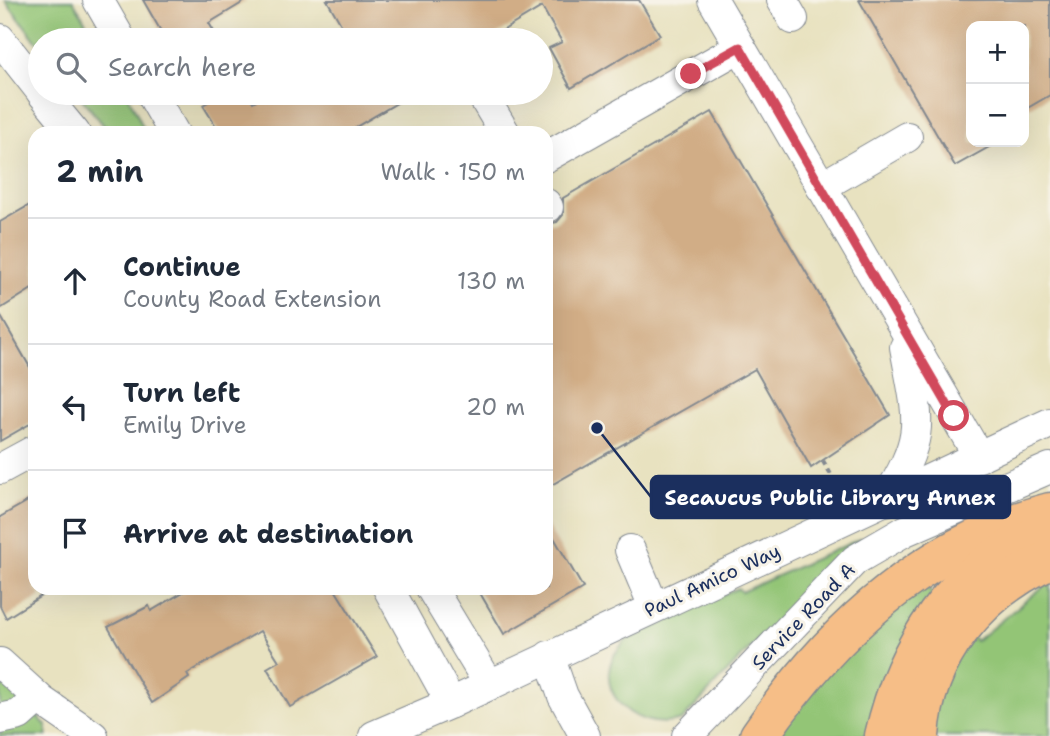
<!DOCTYPE html>
<meta charset="utf-8">
<style>
body{margin:0;font-family:"Shantell Sans",sans-serif;background:#f6f6f7;color:#1f2937}
.controls{position:absolute;right:21px;top:21px;display:grid;overflow:hidden;border-radius:14px;box-shadow:0 7px 28px #0002}
.controls button{width:63px;height:63px;display:grid;place-items:center;padding:0;border:0;border-bottom:2px solid #e0e1e3;background:#fff;color:#1f2937;font:35px sans-serif}
.stop{position:absolute;width:21px;height:21px;margin:-16px;border:5px solid #d1495b;border-radius:50%;background:#fff}
.stop.end{background:#d1495b;border-color:#fff;box-shadow:0 2px 7px #0008}
.list{margin:0;padding:0;list-style:none}
h2{display:flex;justify-content:space-between;align-items:center;height:91px;margin:0;padding:0 28px;font-size:30px}
h2 small{font-size:23px;font-weight:400;color:#747a83}
.list li{display:grid;grid-template-columns:46px 1fr auto;gap:21px;align-items:center;box-sizing:border-box;height:126px;padding:0 28px;border-top:2px solid #e0e1e3}
.list b{display:block;font-size:26px;white-space:nowrap}
.list p{margin:0;font-size:23px;white-space:nowrap;color:#747a83}
.list em{font-size:23px;font-style:normal;color:#747a83}
.icon{flex:none;width:38px;height:38px;fill:none;stroke:currentColor;stroke-width:2;stroke-linecap:round;stroke-linejoin:round}
.map{position:relative;flex:none;width:1050px;height:736px;overflow:hidden}
.search{position:absolute;background:#fff;box-shadow:0 7px 28px #0002;left:28px;top:28px;width:525px;height:77px;display:flex;align-items:center;gap:18px;box-sizing:border-box;padding:0 24px;border-radius:38px;color:#747a83;font-size:26px}
.panel{position:absolute;background:#fff;box-shadow:0 7px 28px #0002;left:28px;top:126px;width:525px;height:469px;border-radius:21px}
.map>svg:first-child{display:block}
.green{fill:#93c576;stroke:#577a6a;stroke-width:2}
.building{fill:#d1ad86}
.lines{fill:none;stroke-linecap:round;stroke-linejoin:round}
.minor-casing{stroke:#82888f;stroke-width:32}
.highway-casing{stroke:#82888f;stroke-width:41}
.path{stroke:#82888f;stroke-width:4.5;stroke-dasharray:5 5;stroke-linecap:butt}
.minor{stroke:#fff;stroke-width:30}
.highway{stroke:#f6be87;stroke-width:38}
.route{stroke:#d1495b;stroke-width:9}
.labels{text-anchor:middle;stroke-width:6;stroke-linejoin:round;paint-order:stroke}
.street-label{font-size:19px;fill:#1b2f5e;stroke:#f7f3e8}
.leader{fill:none;stroke:#1b2f5e;stroke-width:2.5}
.callout-dot{fill:#1b2f5e;stroke:#f7f3e8;stroke-width:2.5}
.callout{fill:#1b2f5e;stroke:#1b2f5e;stroke-width:2.5}
.callout-label{font-size:21px;text-anchor:middle;font-weight:bold;fill:#fff}
</style>
<div class="map">
<svg width="1050" height="736" viewBox="0 0 1050 736">
<rect width="100%" height="100%" fill="#f7f3e8"/>
<filter id="ink" filterUnits="userSpaceOnUse"><feTurbulence type="fractalNoise" baseFrequency=".0143" numOctaves="2"/><feDisplacementMap in="SourceGraphic" scale="14" xChannelSelector="R" yChannelSelector="G"/><feConvolveMatrix kernelMatrix="1 2 1 2 8 2 1 2 1" color-interpolation-filters="sRGB"/></filter>
<filter id="wash" filterUnits="userSpaceOnUse"><feTurbulence type="fractalNoise" baseFrequency=".00686" numOctaves="4" result="noise"/><feDisplacementMap in="SourceGraphic" scale="28" xChannelSelector="R" yChannelSelector="G"/><feGaussianBlur stdDeviation="1.57" result="paint"/><feColorMatrix in="noise" values="0 0 0 0 0 0 0 0 0 0 0 0 0 0 0 0 0 1.4 0 .05"/><feComposite in="paint" operator="in"/></filter>
<g filter="url(#wash)">
<rect width="100%" height="100%" fill="#e8e2c0"/>
<g class="green">
<path d="M5,0H73L96,40H40V46Z"/>
<path d="M77,93H127L144,129L142,133H110Z"/>
<path d="M862,538L825,569L682,720C629,736 581,679 628,639L738,588L741,592Z"/>
<path d="M1050,581V736H776L822,673L922,582L976,641Z"/>
<path d="M0,680L46,725L47,736H0Z"/>
</g>
<g id="blocks">
<g class="building">
<path d="M143,0H247L209,23L216,35L207,40H166Z"/>
<path d="M327,0H639L660,35L571,88L549,48L562,42L542,7L487,40H350Z"/>
<path d="M859,0H1050V95L1024,110V26H971V142H998L955,166Z"/>
<path d="M224,93H248L253,102L269,93H414L356,127L359,133H220L203,105Z"/>
<path d="M712,112L890,415L811,468L755,369L546,488V224L557,222L563,215V198Z"/>
<path d="M35,202V287L0,309V222Z"/>
<path d="M0,315L35,376V421L0,441Z"/>
<path d="M35,497V588L41,596L6,618L0,606V517Z"/>
<path d="M546,524L583,588L504,634L477,588H546Z"/>
<path d="M190,588H334L377,657L290,707L267,668L279,661L260,631L187,674L189,678L152,703L108,627L149,606L151,611Z"/>
</g>
</g>
</g>
<g filter="url(#ink)">
<use href="#blocks" fill-opacity="0" stroke="#82888f" stroke-width="2"/>
<g class="lines">
<g class="minor-casing">
<g id="minor">
<path d="M98,0L121,40"/>
<path d="M713,0L979,457"/>
<path d="M782,0L793,19"/>
<path d="M0,39L40,90"/>
<path d="M42,93L75,133"/>
<path d="M151,93L174,133"/>
<path d="M481,93L505,133"/>
<path d="M546,157L740,47"/>
<path d="M821,187L907,137"/>
<path d="M546,204L548,207"/>
<path d="M0,469L35,450"/>
<path d="M885,501C927,433 919,423 905,347"/>
<path d="M630,550L654,607"/>
<path d="M388,588L451,703"/>
<path d="M431,588L489,684"/>
<path d="M549,656L563,696L585,736"/>
<path d="M0,663L42,701L93,736"/>
<path d="M0,719L19,715L38,698"/>
<path d="M374,736L451,703L1050,423"/>
<path d="M687,736L855,560L905,531L1050,468"/>
</g>
</g>
<g class="highway-casing">
<g id="highway">
<path d="M759,736C831,631 924,544 1050,512"/>
<path d="M884,736C904,648 954,567 1041,534"/>
<path d="M920,736C925,655 979,592 1050,559"/>
</g>
</g>
<path class="path" d="M823,461L842,494"/>
<use href="#minor" class="minor"/>
<use href="#highway" class="highway"/>
</g>
</g>
<g class="lines" filter="url(#ink)">
<path class="route" d="M691,74L740,47L954,416"/>
</g>
<g class="labels">
<g class="street-label">
<text transform="translate(712 580) rotate(-25)" y="7">Paul Amico Way</text>
<text transform="translate(803 616) rotate(-46)" y="7">Service Road A</text>
</g>
</g>
<path class="leader" d="M597 428L651 497"/>
<circle class="callout-dot" cx="597" cy="428" r="7"/>
<rect class="callout" x="651" y="476" width="359" height="42" rx="7"/>
<g class="callout-label">
<text x="830" y="505">Secaucus Public Library Annex</text>
</g>
</svg>
<div class="controls">
<button>+</button>
<button>−</button>
</div>
<div class="stop" style="left:954px;top:416px"></div>
<div class="stop end" style="left:691px;top:74px"></div>
<div class="search"><svg class="icon" aria-label="search" viewBox="0 0 24 24"><circle cx="10" cy="10" r="6"/><path d="M15 15l6 6"/></svg>Search here</div>
<section class="panel">
<h2>2 min<small>Walk · 150 m</small></h2>
<ul class="list">
<li><svg class="icon" aria-label="ahead" viewBox="0 0 24 24"><path d="M12 20V5M6 11l6-6 6 6"/></svg><div><b>Continue</b><p>County Road Extension</p></div><em>130 m</em></li>
<li><svg class="icon" aria-label="left" viewBox="0 0 24 24"><path d="M17 20v-9H6M10 6l-5 5 5 5"/></svg><div><b>Turn left</b><p>Emily Drive</p></div><em>20 m</em></li>
<li><svg class="icon" aria-label="arrive" viewBox="0 0 24 24"><path d="M6 21V4h12l-3 4 3 4H6"/></svg><div><b>Arrive at destination</b></div></li>
</ul>
</section>
</div>
